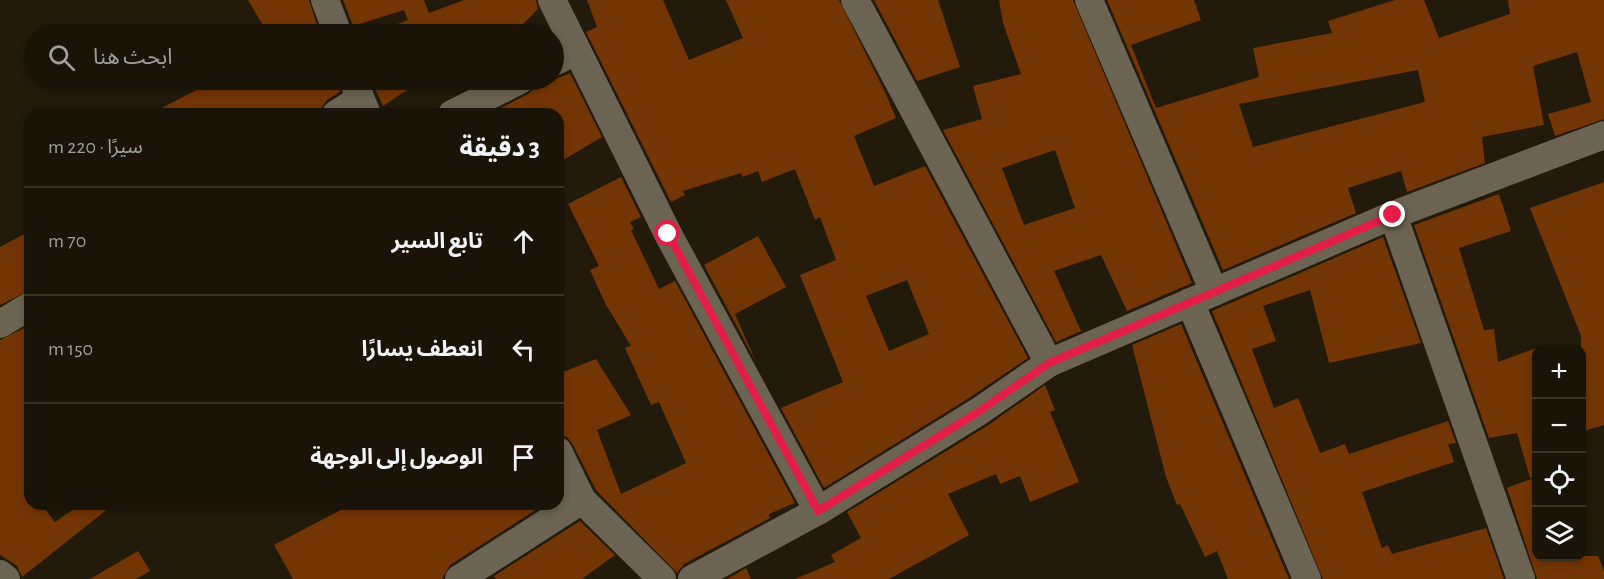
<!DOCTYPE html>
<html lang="ar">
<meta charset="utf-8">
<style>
body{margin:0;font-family:"Alegreya Sans","Noto Sans Arabic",sans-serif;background:#272116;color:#f1f3f6;direction:rtl}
.controls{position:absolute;right:18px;bottom:18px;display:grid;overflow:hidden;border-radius:12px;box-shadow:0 3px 9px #0003}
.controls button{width:54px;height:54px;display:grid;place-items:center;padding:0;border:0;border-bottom:2px solid #383329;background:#1a1408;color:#f1f3f6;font:30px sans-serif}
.stop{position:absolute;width:18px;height:18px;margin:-14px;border:4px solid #e11d48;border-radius:50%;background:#fff}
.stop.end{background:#e11d48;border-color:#fff;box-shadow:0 2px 6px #0008}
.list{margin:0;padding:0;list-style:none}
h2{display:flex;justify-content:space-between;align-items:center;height:78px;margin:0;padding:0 24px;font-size:26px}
h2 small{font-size:20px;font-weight:400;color:#9f9e9c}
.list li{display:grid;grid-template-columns:39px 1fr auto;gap:18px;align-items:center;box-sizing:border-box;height:108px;padding:0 24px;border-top:2px solid #383329}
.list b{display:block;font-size:22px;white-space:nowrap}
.list em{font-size:20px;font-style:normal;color:#9f9e9c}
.icon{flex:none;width:33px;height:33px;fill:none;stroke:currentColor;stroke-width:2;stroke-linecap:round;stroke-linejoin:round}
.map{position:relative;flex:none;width:1604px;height:579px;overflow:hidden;direction:ltr}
.search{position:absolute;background:#1a1408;box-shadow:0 3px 9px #0003;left:24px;top:24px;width:540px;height:66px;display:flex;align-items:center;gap:15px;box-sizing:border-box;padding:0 21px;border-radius:33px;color:#9f9e9c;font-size:22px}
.panel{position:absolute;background:#1a1408;box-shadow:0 3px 9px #0003;left:24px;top:108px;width:540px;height:402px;border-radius:18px;direction:rtl}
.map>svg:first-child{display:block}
.building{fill:#743504;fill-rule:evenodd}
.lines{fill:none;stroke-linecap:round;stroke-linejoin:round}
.minor{stroke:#6c6452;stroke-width:28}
.route{stroke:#e11d48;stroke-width:8}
</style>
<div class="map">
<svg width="1604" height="579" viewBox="0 0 1604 579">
<rect width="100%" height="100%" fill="#221a0a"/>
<g class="building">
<path d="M248,0H309L317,25L295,34H268Z"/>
<path d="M343,0H424L429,13L464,0H536L538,9L513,34H377V32L408,20L404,10L353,26Z"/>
<path d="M587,0H663L689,60L743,38L726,0H839L885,92L896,118L854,136L874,186L925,166L1028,358L969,398L824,488L781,408L843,382L800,275L836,260L820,217L815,220L795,169L762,182L758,171L743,177L741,173L683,191L685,195L671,202L586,32L597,27ZM907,280L929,334L889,351L866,296Z"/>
<path d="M874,0H938L960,67L917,81Z"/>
<path d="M999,0H1073L1192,283L1127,311L1101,255L1054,271L1081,331L1056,342L943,130L982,119L973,86L1021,74L1003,23ZM1055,150L1075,208L1024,225L1002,168Z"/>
<path d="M1107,0H1194L1201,20L1131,45L1156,108L1259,77L1253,48L1332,33L1328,21L1395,0H1424L1439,38L1510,14L1508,0H1604V119L1555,136L1548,114L1591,102L1577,52L1533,66L1544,125L1482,137L1485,163L1407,192L1401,171L1348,188L1356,213L1223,270ZM1418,70L1425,102L1253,147L1239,104Z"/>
<path d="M570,73L602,137L558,163V114H489L528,94L534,89L536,80H554Z"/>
<path d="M216,80H337L340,92L327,100L317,114H150Z"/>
<path d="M371,80H422L383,106Z"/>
<path d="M621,177L641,217L630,222L634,229L631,230L659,289L675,281L795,503L769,514L770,518L684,564L677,573L596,490L572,443L567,437L558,435V374L596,359L631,415L597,430L621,494L686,463L659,402L651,405L625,348L631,346L605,303L590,270L599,266L568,204Z"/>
<path d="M1604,182V425L1581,432V336L1530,208Z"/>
<path d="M1499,194L1511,231L1459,248L1484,330L1494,329L1498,362L1536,348V477L1530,478L1517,433L1489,438L1414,225Z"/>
<path d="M30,231V290L0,305V247Z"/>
<path d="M758,236L786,287L735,314L756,362L704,265Z"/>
<path d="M1383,237L1421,343L1329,363L1310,290L1263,306L1276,341L1252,349L1274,408L1298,398L1320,453L1345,444L1349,454L1448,421L1456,443L1448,444L1454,462L1362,492L1382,548L1388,545L1392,554L1486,528L1504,579H1323L1212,311Z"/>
<path d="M1181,324L1289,579H1228L1217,551L1205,557L1180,504L1177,505L1166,477L1132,345Z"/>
<path d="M30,325V504H41L55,522L81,504H114L22,577L17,566L0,555V340Z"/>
<path d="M1045,385L1055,410L1050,412L1079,482L1030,502L1020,476L1000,484L996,474L948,494L969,535L889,579H795L835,562L831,555L861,538L847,512L987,426Z"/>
<path d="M1536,477V556H1598L1604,571V579H1537L1507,488Z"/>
<path d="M352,504H545L450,565L442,579H293L274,545Z"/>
<path d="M580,521L615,555L582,579H496L494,576Z"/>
<path d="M138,551L150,571L136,579H90Z"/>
<path d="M746,568L751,579H727Z"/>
</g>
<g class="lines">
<g class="minor">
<path d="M325,0L338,34"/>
<path d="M552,0L668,234L818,511"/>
<path d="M855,0L1049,363"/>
<path d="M1089,0L1214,292"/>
<path d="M554,62L576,51"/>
<path d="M353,80L367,114"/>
<path d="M336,114L360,99"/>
<path d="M452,114L520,80"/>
<path d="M1393,215L1521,579"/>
<path d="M1190,302L1307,579"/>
<path d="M0,324L30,306"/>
<path d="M558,451L582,500L662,579"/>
<path d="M0,574L6,579"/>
<path d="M459,579L582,500"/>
<path d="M692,579L818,511L978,412L1049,363L1393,215L1604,135"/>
</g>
</g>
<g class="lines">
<path class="route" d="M668,234L818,511L978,412L1049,363L1393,215"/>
</g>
</svg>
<div class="controls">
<button>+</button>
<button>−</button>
<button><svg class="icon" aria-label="locate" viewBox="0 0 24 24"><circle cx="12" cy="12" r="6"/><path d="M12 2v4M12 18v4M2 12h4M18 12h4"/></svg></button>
<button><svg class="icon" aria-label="layers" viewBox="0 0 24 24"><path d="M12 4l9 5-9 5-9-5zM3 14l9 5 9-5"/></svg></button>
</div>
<div class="stop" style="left:668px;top:234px"></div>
<div class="stop end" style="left:1393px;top:215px"></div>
<div class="search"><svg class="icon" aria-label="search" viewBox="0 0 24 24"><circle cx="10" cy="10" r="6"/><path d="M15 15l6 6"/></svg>ابحث هنا</div>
<section class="panel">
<h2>3 دقيقة<small>سيرًا · 220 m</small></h2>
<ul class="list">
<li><svg class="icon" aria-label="ahead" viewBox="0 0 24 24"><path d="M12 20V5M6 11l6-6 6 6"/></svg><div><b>تابع السير</b></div><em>70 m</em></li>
<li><svg class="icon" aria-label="left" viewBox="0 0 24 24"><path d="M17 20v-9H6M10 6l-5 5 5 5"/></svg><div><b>انعطف يسارًا</b></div><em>150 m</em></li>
<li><svg class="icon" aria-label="arrive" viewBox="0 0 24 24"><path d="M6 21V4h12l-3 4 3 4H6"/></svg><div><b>الوصول إلى الوجهة</b></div></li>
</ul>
</section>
</div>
